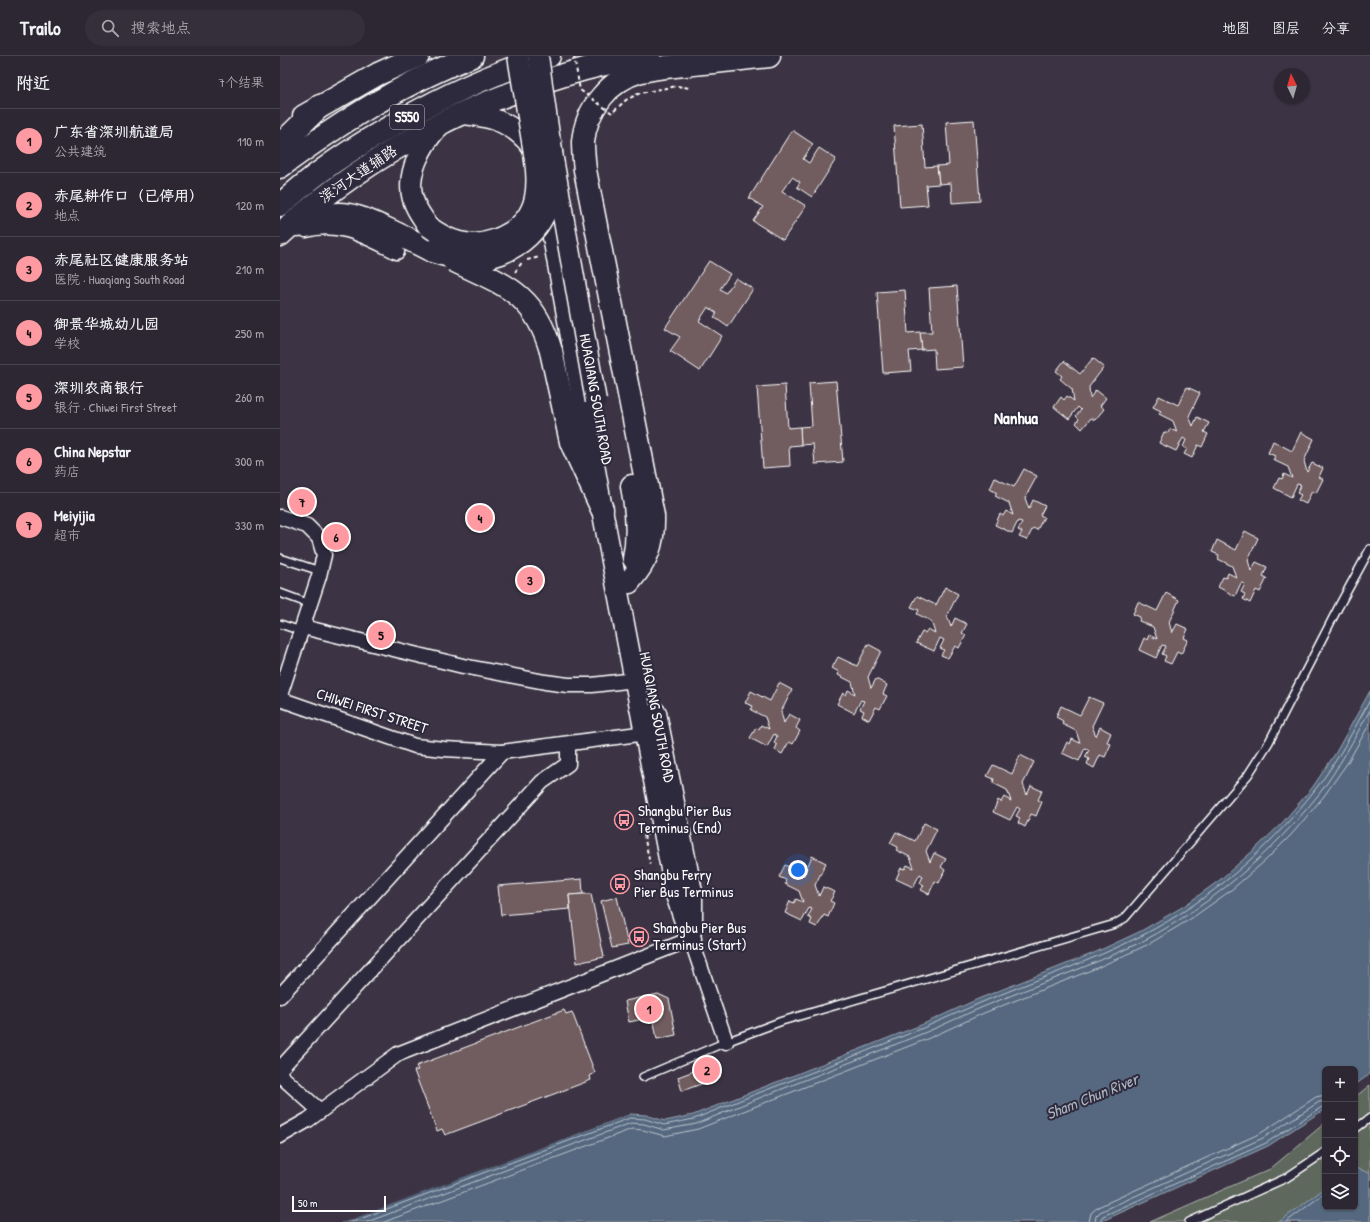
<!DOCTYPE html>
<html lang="zh">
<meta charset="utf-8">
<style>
body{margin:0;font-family:"Patrick Hand","LXGW WenKai TC",sans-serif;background:#352f3b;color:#f1f3f6}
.controls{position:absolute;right:12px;bottom:12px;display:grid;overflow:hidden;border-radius:6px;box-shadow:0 1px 3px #0004}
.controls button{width:36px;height:36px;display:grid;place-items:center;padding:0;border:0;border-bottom:1px solid #48444e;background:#2d2733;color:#f1f3f6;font:20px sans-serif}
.compass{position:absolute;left:994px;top:12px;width:36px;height:36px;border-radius:50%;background:#2d2733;box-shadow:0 1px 3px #0004;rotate:355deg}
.scale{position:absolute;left:12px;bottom:10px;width:94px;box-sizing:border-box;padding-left:4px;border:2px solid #fff;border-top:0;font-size:11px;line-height:14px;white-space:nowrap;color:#fff;-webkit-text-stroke:3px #2f2a3d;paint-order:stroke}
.you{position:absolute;left:518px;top:814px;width:14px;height:14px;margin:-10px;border:3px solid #fff;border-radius:50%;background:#1a73e8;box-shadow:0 0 0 6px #1a73e833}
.badge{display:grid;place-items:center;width:26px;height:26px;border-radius:50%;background:#ff9aa2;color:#111;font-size:13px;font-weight:700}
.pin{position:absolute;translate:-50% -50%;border:2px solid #fff;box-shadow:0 1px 4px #0006}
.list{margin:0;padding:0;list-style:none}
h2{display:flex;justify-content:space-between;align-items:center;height:52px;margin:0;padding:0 16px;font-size:17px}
h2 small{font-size:13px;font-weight:400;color:#a7a5ac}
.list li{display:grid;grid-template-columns:26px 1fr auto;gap:12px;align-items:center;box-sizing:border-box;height:64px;padding:0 16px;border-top:1px solid #48444e}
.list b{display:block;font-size:15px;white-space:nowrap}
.list p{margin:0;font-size:13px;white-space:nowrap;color:#a7a5ac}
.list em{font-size:13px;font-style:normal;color:#a7a5ac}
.icon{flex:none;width:22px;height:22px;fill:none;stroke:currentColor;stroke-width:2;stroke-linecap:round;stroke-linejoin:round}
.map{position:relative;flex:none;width:1090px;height:1166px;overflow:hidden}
header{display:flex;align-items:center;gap:24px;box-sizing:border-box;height:56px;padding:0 20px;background:#2d2733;border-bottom:1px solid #48444e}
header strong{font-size:19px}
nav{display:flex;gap:22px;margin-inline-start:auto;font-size:14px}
.search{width:280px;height:36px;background:#352f3b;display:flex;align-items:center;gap:10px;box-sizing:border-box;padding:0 14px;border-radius:22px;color:#a7a5ac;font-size:15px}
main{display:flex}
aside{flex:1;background:#2d2733}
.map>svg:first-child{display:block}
.green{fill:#5e685d;stroke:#aeb4ae}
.water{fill:#54687f;stroke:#98a4b2}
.pier{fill:#3c3444}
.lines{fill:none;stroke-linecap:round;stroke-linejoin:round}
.shore{stroke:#bbc3cc;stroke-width:1}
.building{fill:#715c5f;stroke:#fff}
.service-casing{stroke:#fff;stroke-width:10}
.minor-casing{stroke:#fff;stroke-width:17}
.secondary-casing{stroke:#fff;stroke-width:23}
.primary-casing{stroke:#fff;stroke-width:25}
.trunk-casing{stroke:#fff;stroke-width:25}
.path{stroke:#fff;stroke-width:2;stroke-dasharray:4 3;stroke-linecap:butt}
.service{stroke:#2f2a3d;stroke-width:7}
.minor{stroke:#2f2a3d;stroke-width:14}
.secondary{stroke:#2f2a3d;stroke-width:20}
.primary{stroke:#2f2a3d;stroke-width:22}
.trunk{stroke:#2f2a3d;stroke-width:22}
.secondary-bridge-casing{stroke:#fff;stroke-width:23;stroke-linecap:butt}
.primary-bridge-casing{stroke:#fff;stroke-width:25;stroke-linecap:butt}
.path-bridge{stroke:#fff;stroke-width:2;stroke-dasharray:4 3;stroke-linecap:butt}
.secondary-bridge{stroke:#2f2a3d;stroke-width:20}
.primary-bridge{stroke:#2f2a3d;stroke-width:22}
.labels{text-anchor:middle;stroke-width:4;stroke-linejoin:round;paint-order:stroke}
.shield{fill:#2f2a3d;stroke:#c1bfc5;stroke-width:1}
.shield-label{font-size:14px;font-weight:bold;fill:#fff}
.street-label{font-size:15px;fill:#fff;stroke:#2f2a3d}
.poi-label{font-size:15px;fill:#fff;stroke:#2f2a3d;text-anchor:start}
.water-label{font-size:16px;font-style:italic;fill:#aab4bf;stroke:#2f2a3d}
.quarter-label{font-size:17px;font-weight:bold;fill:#fff;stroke:#2f2a3d}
</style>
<header>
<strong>Trailo</strong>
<div class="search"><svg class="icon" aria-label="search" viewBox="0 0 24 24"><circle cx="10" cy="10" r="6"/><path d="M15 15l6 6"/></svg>搜索地点</div>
<nav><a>地图</a><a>图层</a><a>分享</a></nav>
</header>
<main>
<aside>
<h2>附近<small>7个结果</small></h2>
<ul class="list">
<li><span class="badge">1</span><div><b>广东省深圳航道局</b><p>公共建筑</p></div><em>110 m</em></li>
<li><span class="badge">2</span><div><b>赤尾耕作口（已停用）</b><p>地点</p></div><em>120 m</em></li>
<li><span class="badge">3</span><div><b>赤尾社区健康服务站</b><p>医院 · Huaqiang South Road</p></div><em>210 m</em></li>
<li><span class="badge">4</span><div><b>御景华城幼儿园</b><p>学校</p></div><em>250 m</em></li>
<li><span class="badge">5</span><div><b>深圳农商银行</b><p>银行 · Chiwei First Street</p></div><em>260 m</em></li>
<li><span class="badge">6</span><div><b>China Nepstar</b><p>药店</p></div><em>300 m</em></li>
<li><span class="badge">7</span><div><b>Meiyijia</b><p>超市</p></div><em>330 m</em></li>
</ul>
</aside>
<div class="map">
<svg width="1090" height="1166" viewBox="0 0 1090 1166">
<rect width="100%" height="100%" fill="#3c3444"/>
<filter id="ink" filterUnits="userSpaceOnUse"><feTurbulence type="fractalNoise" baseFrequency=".025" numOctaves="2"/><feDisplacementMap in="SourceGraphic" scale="8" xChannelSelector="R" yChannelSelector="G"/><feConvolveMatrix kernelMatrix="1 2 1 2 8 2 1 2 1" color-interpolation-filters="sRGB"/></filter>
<g filter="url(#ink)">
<path class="green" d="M1090,1029V1166H870L990,1113L1045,1067V1151H1075V1041Z"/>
<g class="water">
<path d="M1090,635V1018L1075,1029V1013H1045V1053L988,1090L820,1166H61L350,1058L366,1059L385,1065L413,1059L641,969L698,943L814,897L861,875L904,850L941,823L975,793L1002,767L1032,732L1055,698Z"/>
<path d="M1075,1112L1090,1117V1166H999L1045,1132V1151H1075Z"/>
</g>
<path class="pier" d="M349,1056L350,1058L65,1166H59L60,1164Z"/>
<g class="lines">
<g class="shore">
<path d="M72,1166L350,1062L365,1063L384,1069L414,1063C490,1031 568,1004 643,972C662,964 681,955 700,947C754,924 810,906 863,879C929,845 989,793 1034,735C1057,707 1073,675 1090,644"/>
<path d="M87,1166L351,1067L364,1068L384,1074L416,1068C491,1036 568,1008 644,977C664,969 683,959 703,951C757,928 813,910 865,884C931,849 993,796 1039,738C1059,712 1074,683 1090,654"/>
<path d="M104,1166L352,1073L363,1074L385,1080L418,1073L647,983L704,957L819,911L869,888L912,862L950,835L986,804L1012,778L1044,740L1068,706L1090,667"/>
<path d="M809,1166L811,1157L818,1151L981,1077L1036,1041L1045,1039"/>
<path d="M815,1166L816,1160L820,1156L983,1082L1039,1046L1045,1045"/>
<path d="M820,1166L821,1163L823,1160L986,1087L1042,1051L1045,1050"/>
<path d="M1006,1166L1045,1137"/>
</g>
</g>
<g class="building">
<path d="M694,64L700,145L672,147L671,127L659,128L657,110L669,109L666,66Z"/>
<path d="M642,68L645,111L657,110L659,128L646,129L648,149L620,151L614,70Z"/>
<path d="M512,74L533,88L523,103L529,107L539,92L556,103L532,141L517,131L520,126L512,121L502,135L526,150L503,184L473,165L483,151L469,142Z"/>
<path d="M429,205L450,218L440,233L446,237L456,222L473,233L448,271L434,261L437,257L428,251L419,265L442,280L420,315L390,295L400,281L385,272Z"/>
<path d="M677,230L683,311L655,313L654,293L642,294L640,276H652L649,232Z"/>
<path d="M625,234L628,277L640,276L642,294L629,295L631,315L603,317L597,236Z"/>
<path d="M813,302L824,311L809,331L810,342L816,334L826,342L820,350L824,353L815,364L811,362L802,373L796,367L799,363L796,360L801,354L798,351L789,363L774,351L781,341L784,344L787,340L794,345L792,333L780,323L782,320L776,315L784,305L800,318Z"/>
<path d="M556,325L563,406L535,408L533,388L521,389L520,371L532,370L529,327Z"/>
<path d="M505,329L508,372L520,371L521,389L509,390L510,410L483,412L477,331Z"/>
<path d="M907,331L920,337L909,360L913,370L917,361L929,367L924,376L928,378L922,391L918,389L912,402L904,398L907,393L903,391L906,384L903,382L896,395L879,387L884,376L888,377L890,373L897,376L893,365L879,358L881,355L873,351L879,340L898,349Z"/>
<path d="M1021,376L1034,383L1024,405L1027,416L1032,407L1043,412L1039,421L1043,423L1036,437L1032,435L1026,448L1018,444L1021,439L1017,437L1021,429L1017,428L1011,441L994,432L999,422L1002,423L1004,418L1012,422L1008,411L993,404L995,400L988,397L993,385L1012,395Z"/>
<path d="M744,413L757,420L745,442L749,453L753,444L765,450L760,459L764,461L757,474L753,472L747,484L739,481L742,476L738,474L742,466L738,465L732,477L715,469L720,458L723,460L726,455L733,459L729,447L715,440L717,437L710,433L715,422L734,431Z"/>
<path d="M965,475L978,482L968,504L971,515L976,506L987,511L983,520L987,522L980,536L976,534L970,547L963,543L965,538L961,536L965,528L961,527L955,540L938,531L943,521L946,522L948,517L956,521L952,510L938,503L939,499L932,496L937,484L956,494Z"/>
<path d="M665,531L678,538L667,560L671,571L675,562L687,568L682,577L686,579L679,592L675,590L668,602L661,599L664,594L660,592L664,584L660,582L654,595L636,587L642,576L645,577L648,573L655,577L651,565L637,558L639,554L631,551L637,540L656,549Z"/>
<path d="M886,537L899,544L889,566L892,577L897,568L908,573L904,582L908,584L901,598L897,596L891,608L884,605L886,600L882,598L886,590L882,589L876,602L859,594L864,582L867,584L869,579L877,583L873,571L859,565L860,561L853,558L858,546L877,555Z"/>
<path d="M588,588L601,595L588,621L591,632L596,623L607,629L603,638L607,640L600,653L596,651L589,664L582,660L584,655L580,653L584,645L581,644L574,657L557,648L563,637L566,639L568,634L575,638L572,626L558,619L559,616L552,612L558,601L577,610Z"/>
<path d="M499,627L512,634L501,656L504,667L509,658L520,664L516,672L520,675L513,688L509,686L502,698L495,694L497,689L494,687L497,680L494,678L487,691L470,682L476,672L479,673L481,669L489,673L485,661L471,654L473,650L465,647L471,635L490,645Z"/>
<path d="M809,641L823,647L812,670L816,680L820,671L831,677L827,686L831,688L825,701L820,699L814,712L807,708L809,703L805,701L809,694L805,692L799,705L782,697L787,686L790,688L792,683L800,687L796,675L782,668L783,665L776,661L781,650L800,659Z"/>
<path d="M740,699L754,706L743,728L747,739L751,730L762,735L758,744L762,746L756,760L751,758L745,771L738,767L740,762L736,760L740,753L737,751L730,764L713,756L718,744L721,746L724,741L731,745L727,734L713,727L714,723L707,720L713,709L732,718Z"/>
<path d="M644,767L657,773L646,795L650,806L654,797L666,803L661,811L665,814L659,827L655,825L649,838L641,834L644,829L640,827L643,820L640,818L633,831L616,823L621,812L625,813L627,809L634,812L630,801L616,794L618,791L610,787L616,776L635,785Z"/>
<path d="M532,800L546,807L535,829L539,840L543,831L555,836L550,845L554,847L548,861L544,859L537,871L530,868L532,863L528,861L532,853L529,852L522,865L505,857L510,845L514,847L516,843L523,846L519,835L505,828L506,824L499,821L505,809L524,819Z"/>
<path d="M302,823L303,838L289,839L290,853L221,859L218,830Z"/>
<path d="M303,838H311L324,901L297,907L289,839Z"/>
<path d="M337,841L348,889L332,892L321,845Z"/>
<path d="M378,938L389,943L396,979L377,983L373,961L349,966L345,945Z"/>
<path d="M284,954L286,958L292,956L315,1017L310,1020L311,1024L165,1079L162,1073L157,1075L134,1015L138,1014L136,1010Z"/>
<path d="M435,1007L440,1021L402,1035L398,1021Z"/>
</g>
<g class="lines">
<g class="service-casing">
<g id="service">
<path d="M0,502L40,515"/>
<path d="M0,537L30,548"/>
<path d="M0,568L21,575"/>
<path d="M363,1021L446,986L502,965L835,868L845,862L968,719L989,686L1059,550L1090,493"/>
<path d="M1075,1073L1090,1062"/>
<path d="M909,1166L1006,1122L1045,1096"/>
</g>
</g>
<g class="minor-casing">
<g id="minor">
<path d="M26,174C59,164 88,182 117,196"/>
<path d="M0,461L27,470L39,482L44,499L39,520L0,639"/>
<path d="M23,571L183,610L265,626L288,629H312L355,624"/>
<path d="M0,643L135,690L164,693L222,696L366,677"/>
<path d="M0,940L222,696"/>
<path d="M0,1013L262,726L288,708V688"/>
<path d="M0,1019L40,1055"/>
<path d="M0,1080L28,1064L118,998L411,883L446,986"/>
</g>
</g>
<g class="secondary-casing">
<g id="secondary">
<path d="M182,58C194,59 205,60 216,64C232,70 251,84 257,101"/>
<path d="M266,142L322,453L396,839L411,883"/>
<path d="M148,170C143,162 137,155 134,146C124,120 142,87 160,69"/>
<path d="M376,657L412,836V873"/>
</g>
</g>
<g class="primary-casing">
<g id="primary">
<path d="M24,60L98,18L138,0"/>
<path d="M18,169C55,151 72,157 107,173C122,180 137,187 152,195"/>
<path d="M0,179C47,134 104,97 162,67C184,55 208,46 232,37C276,20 322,6 369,0"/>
<path d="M271,295L291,386L322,453"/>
<path d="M352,430C357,455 359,478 354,503"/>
<path d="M349,526C367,505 374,488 373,460L305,114C304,105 303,95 303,86C306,53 329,24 361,15C378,11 396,10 413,8C438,6 464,3 489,0"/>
</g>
</g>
<g class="trunk-casing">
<g id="trunk">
<path d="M0,89L40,50"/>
<path d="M0,111C60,67 122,27 192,0"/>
<path d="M0,149C13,138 26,126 40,116C60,101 82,87 103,75C155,44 211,17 269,0"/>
</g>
</g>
<g class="path">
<path d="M334,55L346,44L360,37L397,30L410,32"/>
<path d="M247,204L260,201"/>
<path d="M235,216L243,205"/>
<path d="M364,779L370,808"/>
</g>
<use href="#service" class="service"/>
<use href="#minor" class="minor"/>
<use href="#secondary" class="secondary"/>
<use href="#primary" class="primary"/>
<use href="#trunk" class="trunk"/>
<g class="secondary-bridge-casing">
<g id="secondary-bridge">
<path d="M258,0L270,86L316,345"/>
<path d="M148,170C168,185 189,193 214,184C270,165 257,117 250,73C246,48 242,24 238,0"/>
</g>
</g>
<g class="primary-bridge-casing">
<g id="primary-bridge">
<path d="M152,195C162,198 171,201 182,202C221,206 258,183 269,144C274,125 272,105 270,86"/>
<path d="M173,204C224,229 254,236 271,295"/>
</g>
</g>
<g class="path-bridge">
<path d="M294,0L300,34L332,57"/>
<path d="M364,779L412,771"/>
</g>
<use href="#secondary-bridge" class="secondary-bridge"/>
<use href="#primary-bridge" class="primary-bridge"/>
</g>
</g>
<defs>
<g id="bus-ring" transform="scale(1)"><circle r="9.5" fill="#2f2a3d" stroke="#ff9aa2" stroke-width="1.5"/><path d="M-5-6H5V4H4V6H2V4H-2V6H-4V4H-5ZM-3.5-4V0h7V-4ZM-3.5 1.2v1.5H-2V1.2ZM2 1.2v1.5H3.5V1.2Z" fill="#ff9aa2"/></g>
</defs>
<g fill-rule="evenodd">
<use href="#bus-ring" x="344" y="764"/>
<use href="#bus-ring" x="340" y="828"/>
<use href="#bus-ring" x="359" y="881"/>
</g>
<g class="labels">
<rect class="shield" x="110" y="49" width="34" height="24" rx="3"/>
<g class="shield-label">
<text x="127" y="66">S550</text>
</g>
<g class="street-label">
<text transform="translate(78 118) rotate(-34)" y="5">滨河大道辅路</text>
<text transform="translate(316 343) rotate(80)" y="5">HUAQIANG SOUTH ROAD</text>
<text transform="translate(92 655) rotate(18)" y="5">CHIWEI FIRST STREET</text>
<text transform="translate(377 661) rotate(79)" y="5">HUAQIANG SOUTH ROAD</text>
</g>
<g class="poi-label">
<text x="358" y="760">Shangbu Pier Bus<tspan x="358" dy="17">Terminus (End)</tspan></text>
<text x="354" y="824">Shangbu Ferry<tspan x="354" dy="17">Pier Bus Terminus</tspan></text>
<text x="373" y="877">Shangbu Pier Bus<tspan x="373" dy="17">Terminus (Start)</tspan></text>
</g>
<g class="water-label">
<text transform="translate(812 1040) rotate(-22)" y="6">Sham Chun River</text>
</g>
<g class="quarter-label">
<text x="736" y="368">Nanhua</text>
</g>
</g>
</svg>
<div class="controls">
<button>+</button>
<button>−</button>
<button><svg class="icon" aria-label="locate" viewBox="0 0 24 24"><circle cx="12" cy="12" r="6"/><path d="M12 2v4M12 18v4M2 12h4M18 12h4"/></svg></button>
<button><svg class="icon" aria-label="layers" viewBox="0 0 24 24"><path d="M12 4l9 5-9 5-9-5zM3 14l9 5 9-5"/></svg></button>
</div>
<svg class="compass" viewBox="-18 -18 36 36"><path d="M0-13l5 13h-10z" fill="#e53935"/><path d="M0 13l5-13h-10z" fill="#a7a5ac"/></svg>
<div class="scale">50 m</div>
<div class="you"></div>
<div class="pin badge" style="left:369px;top:953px">1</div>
<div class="pin badge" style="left:427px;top:1014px">2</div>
<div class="pin badge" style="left:250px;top:524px">3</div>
<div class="pin badge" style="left:200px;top:462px">4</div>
<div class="pin badge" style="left:101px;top:579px">5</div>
<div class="pin badge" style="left:56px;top:481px">6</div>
<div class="pin badge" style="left:22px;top:446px">7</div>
</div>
</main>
